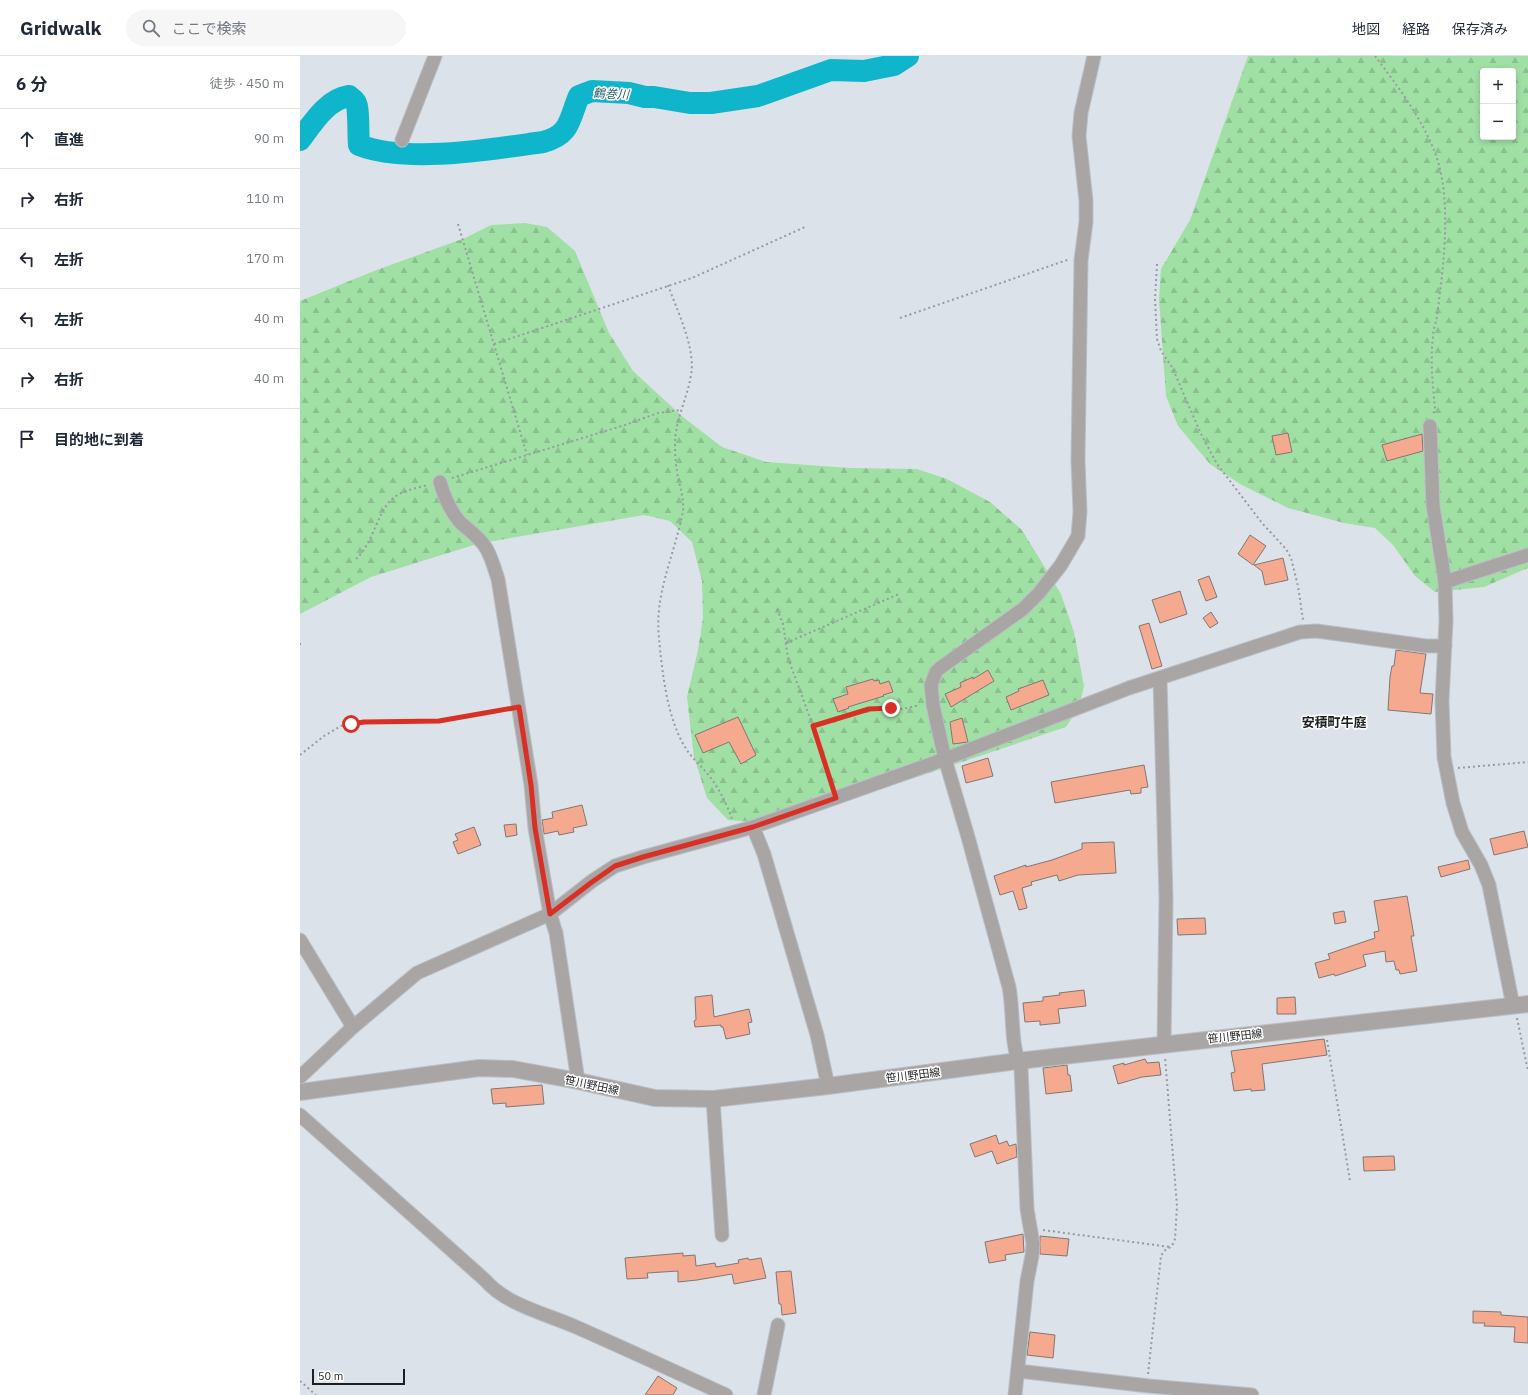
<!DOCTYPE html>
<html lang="ja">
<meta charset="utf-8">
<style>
body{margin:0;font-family:"IBM Plex Sans","Noto Sans JP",sans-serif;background:#f6f6f7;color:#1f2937}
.controls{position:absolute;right:12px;top:12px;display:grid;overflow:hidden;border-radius:4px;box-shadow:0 2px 6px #0003}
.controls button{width:36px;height:36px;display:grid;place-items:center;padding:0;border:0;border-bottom:1px solid #e0e1e3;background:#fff;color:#1f2937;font:20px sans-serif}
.scale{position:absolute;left:12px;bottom:10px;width:93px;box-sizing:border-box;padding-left:4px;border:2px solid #1d1f22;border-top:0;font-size:11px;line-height:14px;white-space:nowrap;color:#1d1f22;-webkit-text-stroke:3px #fff;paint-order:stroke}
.stop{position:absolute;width:12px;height:12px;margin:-9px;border:3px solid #d93025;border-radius:50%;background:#fff}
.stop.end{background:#d93025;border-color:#fff;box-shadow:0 1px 4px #0008}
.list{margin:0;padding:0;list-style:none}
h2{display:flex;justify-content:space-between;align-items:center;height:52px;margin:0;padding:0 16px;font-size:17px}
h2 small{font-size:13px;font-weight:400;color:#747a83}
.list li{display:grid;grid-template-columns:26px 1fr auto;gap:12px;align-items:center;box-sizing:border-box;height:60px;padding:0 16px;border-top:1px solid #e0e1e3}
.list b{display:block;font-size:15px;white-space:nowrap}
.list em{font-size:13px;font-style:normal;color:#747a83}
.icon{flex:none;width:22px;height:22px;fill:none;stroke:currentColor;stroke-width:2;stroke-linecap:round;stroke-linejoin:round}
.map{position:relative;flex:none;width:1228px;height:1339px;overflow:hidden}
header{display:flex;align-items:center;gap:24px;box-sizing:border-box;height:56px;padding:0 20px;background:#fff;border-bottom:1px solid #e0e1e3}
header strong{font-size:19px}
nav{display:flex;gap:22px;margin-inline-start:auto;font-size:14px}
.search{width:280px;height:36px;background:#f6f6f7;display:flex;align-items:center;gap:10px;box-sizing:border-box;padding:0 14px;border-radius:22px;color:#747a83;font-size:15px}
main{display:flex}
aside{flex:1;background:#fff}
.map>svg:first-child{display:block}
.forest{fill:url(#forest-firs);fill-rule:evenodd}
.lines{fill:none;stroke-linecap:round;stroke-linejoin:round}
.river{stroke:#0fb6cb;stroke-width:22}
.building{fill:#f5aa8f;stroke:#807773}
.minor-casing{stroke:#babfc5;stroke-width:15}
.tertiary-casing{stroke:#babfc5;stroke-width:18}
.path{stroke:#969ba1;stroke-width:2;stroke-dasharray:2 3;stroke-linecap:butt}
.minor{stroke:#aaa5a5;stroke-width:13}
.tertiary{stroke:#aaa5a5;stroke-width:16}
.route{stroke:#d93025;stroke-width:5}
.labels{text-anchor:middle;stroke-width:3;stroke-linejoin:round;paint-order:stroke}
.street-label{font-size:11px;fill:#1d1f22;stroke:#fff}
.water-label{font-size:12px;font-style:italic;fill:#276069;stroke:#fff}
.quarter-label{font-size:13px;font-weight:bold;fill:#1d1f22;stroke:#fff}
</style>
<header>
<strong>Gridwalk</strong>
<div class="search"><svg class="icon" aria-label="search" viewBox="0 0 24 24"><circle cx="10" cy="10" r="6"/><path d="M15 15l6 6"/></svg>ここで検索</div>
<nav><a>地図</a><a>経路</a><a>保存済み</a></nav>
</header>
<main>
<aside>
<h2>6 分<small>徒歩 · 450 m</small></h2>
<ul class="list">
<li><svg class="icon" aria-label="ahead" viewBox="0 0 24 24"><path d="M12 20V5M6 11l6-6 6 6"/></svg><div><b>直進</b></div><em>90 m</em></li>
<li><svg class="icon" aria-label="right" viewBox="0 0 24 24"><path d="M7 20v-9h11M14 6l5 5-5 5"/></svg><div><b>右折</b></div><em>110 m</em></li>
<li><svg class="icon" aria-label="left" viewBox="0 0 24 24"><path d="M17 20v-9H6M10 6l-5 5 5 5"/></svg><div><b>左折</b></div><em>170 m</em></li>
<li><svg class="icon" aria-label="left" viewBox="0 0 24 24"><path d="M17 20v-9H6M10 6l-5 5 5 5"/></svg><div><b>左折</b></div><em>40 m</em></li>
<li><svg class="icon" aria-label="right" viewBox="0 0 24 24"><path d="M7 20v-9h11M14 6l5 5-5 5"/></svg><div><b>右折</b></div><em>40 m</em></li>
<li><svg class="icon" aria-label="arrive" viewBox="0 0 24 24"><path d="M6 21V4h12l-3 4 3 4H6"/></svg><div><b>目的地に到着</b></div></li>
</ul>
</aside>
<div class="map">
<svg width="1228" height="1339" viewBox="0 0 1228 1339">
<defs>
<pattern id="forest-firs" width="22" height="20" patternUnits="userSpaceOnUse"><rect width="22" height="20" fill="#a0e0a5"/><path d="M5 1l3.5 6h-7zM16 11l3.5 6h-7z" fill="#89c08e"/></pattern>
</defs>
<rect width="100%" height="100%" fill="#dce2e9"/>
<g class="forest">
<path d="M948,0H1228V512L1184,531L1135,536L1115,520L1093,489L1075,472L1044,467L988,452L940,428L910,408L878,370L866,340L859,243L861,213L890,164ZM1183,15H1213V81H1183Z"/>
<path d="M225,167L247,171L275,195L309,277L333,315L383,361L422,391L466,406L550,412L617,413L647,423L690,446L722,474L761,538L774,576L784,630L779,651L766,671L519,754L464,767L428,764L407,742L394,701L387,641L398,594L403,562L402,525L392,486L370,465L344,459L177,488L71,521L0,558V245L74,215L165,182L191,169Z"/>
</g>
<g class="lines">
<path class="river" d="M0,84C12,68 27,43 49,40C51,42 55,44 56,47C59,51 58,81 59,89C108,108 192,93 243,86C271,79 269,63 279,40L292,35L329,37L345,41H354L390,47H411L458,40L531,14L564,15L594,9L608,0"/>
</g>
<g class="building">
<path d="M988,377L992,396L976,399L972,380Z"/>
<path d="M1122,378L1123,395L1087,405L1082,389Z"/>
<path d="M950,479L966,490L953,509L938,498Z"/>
<path d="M983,502L988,524L965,529L962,515L954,509Z"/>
<path d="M909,520L917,541L906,545L898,524Z"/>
<path d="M880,535L887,558L860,567L852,544Z"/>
<path d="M911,556L918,567L910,572L903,562Z"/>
<path d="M849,567L862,610L852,613L839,570Z"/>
<path d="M1096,594L1126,598L1120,637L1133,638L1131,658L1088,654L1090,621L1092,610H1094Z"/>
<path d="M688,614L694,625L651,651L645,638L661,631L660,627L673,621V623Z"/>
<path d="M573,623L574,625L579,624L580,628L589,625L593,636L583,639L584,640L548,651L549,652L538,656L533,643L548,638L546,631Z"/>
<path d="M743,624L749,639L711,654L706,641L719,635L718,633Z"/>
<path d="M438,661L456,699L441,708L429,686L403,697L395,679Z"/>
<path d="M662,662L668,686L653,688L650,666Z"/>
<path d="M688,702L693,720L666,727L662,710Z"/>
<path d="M844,709L848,731L841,732V737L831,738L830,734L755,747L751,726Z"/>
<path d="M282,749L287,769L273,772L274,776L259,779L258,775L244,778L242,764L253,762L252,756Z"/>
<path d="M216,768L217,779L206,781L204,769Z"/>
<path d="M174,771L181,789L158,798L153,786L158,784L155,778Z"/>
<path d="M1224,775L1228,791L1194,799L1190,783Z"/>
<path d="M814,786L816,817L778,819L759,825L757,819L731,826L732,829L722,832L727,852L719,854L713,835L700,839L694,820L726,809V811L752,804L782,793V787Z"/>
<path d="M1168,804L1170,813L1141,821L1138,811Z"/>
<path d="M1107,840L1114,880H1111L1117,915L1100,918L1099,914H1096L1094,905L1086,906L1085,895L1063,899L1066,910L1035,920L1034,918L1019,922L1015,907L1030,903L1028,898L1075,882L1074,876L1079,875L1074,845Z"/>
<path d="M1044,855L1046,866L1035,868L1033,857Z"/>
<path d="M905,862L906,878L878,879L877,863Z"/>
<path d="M784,934L786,950L758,953L760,967L740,969V965L725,966L723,947L743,945V941L760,939L759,937Z"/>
<path d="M412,939L414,961L449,953L452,966L448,967L450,978L426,983L423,971H421V969L395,971L394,965L396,964L395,941Z"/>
<path d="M995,941L996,958H977V942Z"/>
<path d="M1024,983L1027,999L962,1008L965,1034L951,1035V1033L934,1035L931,1017L935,1016L931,995Z"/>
<path d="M845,1003L847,1007L859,1006L861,1019L842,1021L818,1028L813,1010L824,1007V1009Z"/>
<path d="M767,1009L768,1019H770L772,1035L746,1038L743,1012Z"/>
<path d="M242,1029L244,1048L206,1051V1047L193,1048L191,1033Z"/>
<path d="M696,1079L699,1088L707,1085L709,1090L716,1088L717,1101L697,1108L692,1095L675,1101L670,1088Z"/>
<path d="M1094,1100L1095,1114L1064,1115L1063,1101Z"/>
<path d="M723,1178L724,1196L705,1199L706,1204L689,1207L685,1186Z"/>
<path d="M740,1180L769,1183L767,1200L740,1198Z"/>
<path d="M383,1197V1200L395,1199L396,1210L415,1207L416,1211L439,1207L438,1204L448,1202L449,1204L461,1202L466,1222L434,1228L432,1218L397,1224L378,1226V1215L347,1217L348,1222L327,1223L325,1202Z"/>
<path d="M491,1215L496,1257L482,1259L481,1248H479L476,1216Z"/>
<path d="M1173,1255L1201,1256V1259L1228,1261V1287L1214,1286L1215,1271L1184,1270L1185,1267H1173Z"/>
<path d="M730,1276L755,1279L753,1302L727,1299Z"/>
<path d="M358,1320L377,1332L373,1339H345Z"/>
</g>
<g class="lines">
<g class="minor-casing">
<g id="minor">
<path d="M102,84L135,0"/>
<path d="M1130,370L1133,450L1145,526L1146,565L1142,645L1144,701L1153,747L1162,776L1181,809L1189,829L1213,950"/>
<path d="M140,426C144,440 150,454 159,465C167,473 177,479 184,489C191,498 194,512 198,523L231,729L235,772L250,858L256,877L278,1025"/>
<path d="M1145,526L1228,499"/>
<path d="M860,623L866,842L864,988"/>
<path d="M453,771L464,798L517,979L528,1030"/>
<path d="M0,884L53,971"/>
<path d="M0,1021L53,971L117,917L250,858L292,825L315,810L343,801L453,771L645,703L829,632L1000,576L1017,575L1126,590H1145"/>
<path d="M413,1043L422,1179"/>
<path d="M0,1059L185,1224C206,1249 247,1258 276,1271C326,1293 376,1316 426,1339"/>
<path d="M718,1315L849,1330L952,1339"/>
<path d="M464,1339L478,1269"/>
<path d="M715,1339L727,1225L732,1200L733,1188L727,1153L721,1011C710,990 714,956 709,931L668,781L645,703L638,672L633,649L631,629L636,616L640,612L723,553L739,537L761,509L778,480L780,456L778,404L781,204L786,166V145L779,80L781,57L794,0"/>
</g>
</g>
<g class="tertiary-casing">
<path id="tertiary" d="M0,1036L179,1012L213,1013L278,1025L355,1042L413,1043L528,1030L718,1005L1228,948"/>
</g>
<g class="path">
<path d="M1075,0C1099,32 1128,70 1139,109C1151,155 1143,213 1137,260C1136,267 1133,274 1133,281C1130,305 1133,329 1135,353L1133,359"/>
<path d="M158,168L227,399"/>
<path d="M857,208L855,243L857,283L861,295L872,311L901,378L917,408L962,467L986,493L991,502L998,530L1003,564"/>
<path d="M368,229C377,255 396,292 391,319C387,344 375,363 375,389C375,401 376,414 379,425C381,435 384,445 383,455C375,498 354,538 359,582C362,615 367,662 385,691C390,700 399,708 406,716C418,730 426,746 432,763"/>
<path d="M600,262L770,203"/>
<path d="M194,288L392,222L505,171"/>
<path d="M152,422L325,369L358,357L380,354"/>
<path d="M56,503C74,486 76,459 91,444C100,435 116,432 128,429"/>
<path d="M477,553L483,568L488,602L513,670L532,729"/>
<path d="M486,587L599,538"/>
<path d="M0,588H1"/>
<path d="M513,670L569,653L587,651L602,653L620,649"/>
<path d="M0,699L24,680L41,670L64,666L139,665L206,653"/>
<path d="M1158,712L1228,706"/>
<path d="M1217,962L1228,1015"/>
<path d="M1027,984L1050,1125"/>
<path d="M743,1174L870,1191"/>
<path d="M848,1318L861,1200L864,1195L872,1190L875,1183L877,1150L865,1001"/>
<path d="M0,1325L16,1339"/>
</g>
<use href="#minor" class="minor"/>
<use href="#tertiary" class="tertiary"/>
</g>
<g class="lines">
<path class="route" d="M51,668L64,666L139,665L219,651L231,729L235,772L250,858L292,826L315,810L343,801L453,771L536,742L513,670L569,653L591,652"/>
</g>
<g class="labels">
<g class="street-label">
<text transform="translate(935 980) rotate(-6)" y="4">笹川野田線</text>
<text transform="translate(613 1019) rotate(-7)" y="4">笹川野田線</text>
<text transform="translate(292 1029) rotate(12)" y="4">笹川野田線</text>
</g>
<g class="water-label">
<text transform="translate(311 38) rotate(3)" y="4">鶴巻川</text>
</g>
<g class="quarter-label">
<text x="1034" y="671">安積町牛庭</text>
</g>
</g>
</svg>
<div class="controls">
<button>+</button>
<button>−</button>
</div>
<div class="scale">50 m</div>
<div class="stop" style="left:51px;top:668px"></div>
<div class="stop end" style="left:591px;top:652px"></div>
</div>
</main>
